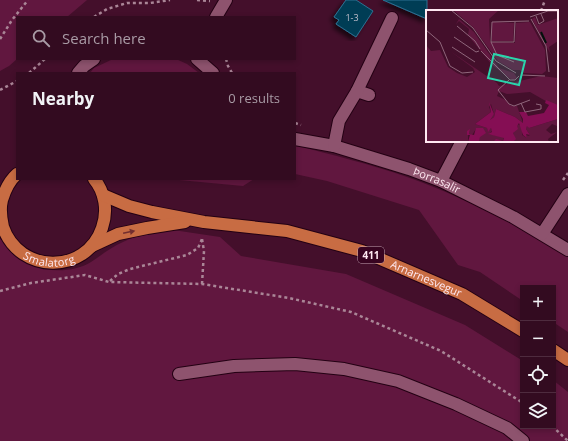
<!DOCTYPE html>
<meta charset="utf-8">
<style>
body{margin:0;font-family:"Open Sans",sans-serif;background:#3b1429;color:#f1f3f6}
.controls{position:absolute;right:12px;bottom:12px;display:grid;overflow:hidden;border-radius:0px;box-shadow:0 2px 6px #0003}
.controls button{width:36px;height:36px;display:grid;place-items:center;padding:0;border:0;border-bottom:1px solid #4e2b3e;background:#330b20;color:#f1f3f6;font:20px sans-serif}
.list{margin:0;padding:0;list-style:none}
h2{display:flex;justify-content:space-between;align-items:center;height:52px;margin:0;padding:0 16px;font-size:17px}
h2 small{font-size:13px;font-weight:400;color:#a99ba5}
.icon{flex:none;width:22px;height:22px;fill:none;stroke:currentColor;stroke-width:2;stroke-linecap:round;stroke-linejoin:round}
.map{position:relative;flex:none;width:568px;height:441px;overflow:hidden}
.search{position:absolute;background:#330b20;box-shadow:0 2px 6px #0003;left:16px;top:16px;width:280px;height:44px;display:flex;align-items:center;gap:10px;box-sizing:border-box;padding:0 14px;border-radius:0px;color:#a99ba5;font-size:15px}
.panel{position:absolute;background:#330b20;box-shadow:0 2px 6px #0003;left:16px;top:72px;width:280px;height:108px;border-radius:0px}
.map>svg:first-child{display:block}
.green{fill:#61173f}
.building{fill:#013e55;stroke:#2b7192;filter:url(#shadow)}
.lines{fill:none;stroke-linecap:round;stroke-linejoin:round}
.minor-casing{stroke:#230013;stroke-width:14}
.major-casing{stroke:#230013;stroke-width:14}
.path{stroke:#aa8697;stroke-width:2.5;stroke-dasharray:3 3;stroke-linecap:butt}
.minor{stroke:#8e536e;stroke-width:12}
.major{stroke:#c86c43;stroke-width:12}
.oneway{fill:#722e2f}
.labels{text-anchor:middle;stroke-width:3;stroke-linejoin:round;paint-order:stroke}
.number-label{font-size:9px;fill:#c0becb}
.shield{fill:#380421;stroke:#c3a4b3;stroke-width:1}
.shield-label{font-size:10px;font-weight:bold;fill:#ffe9f2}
.street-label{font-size:11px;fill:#ffe9f2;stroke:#380421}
.inset-river{fill:none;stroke:#00110b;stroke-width:2}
.inset-road{fill:none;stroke:#8f667b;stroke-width:1}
.view{fill:#2ad5ac;fill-opacity:0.15;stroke:#2ad5ac;stroke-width:2}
.inset-edge{fill:none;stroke:#ffe9f2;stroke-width:2}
</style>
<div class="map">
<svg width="568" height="441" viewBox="0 0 568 441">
<defs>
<filter id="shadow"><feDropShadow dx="-3.5" dy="3.5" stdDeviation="2" flood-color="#0009"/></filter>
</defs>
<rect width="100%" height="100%" fill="#440f2b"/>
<g class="green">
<path d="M0,0H87L67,17H17V59L9,66L0,71Z"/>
<path d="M113,59H176L187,64L199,73H90L94,68Z"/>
<path d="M295,145C332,155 370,164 407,177C460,196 521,225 568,257V332L553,322V288H523V301L480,272L458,265L419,210L327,181L295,174Z"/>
<path d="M131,179H254L243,186L179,180H135Z"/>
<path d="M173,230L220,237L241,256L346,274L465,325L523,361V426H553V380L568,392V441H0V239L4,241C11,247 24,261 32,265C49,273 75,272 91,262C102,255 111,247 123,242C139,234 156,232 173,230Z"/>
</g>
<g class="building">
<path d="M346,0H356L373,11L356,37L336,24L339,20L334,17Z"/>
<path d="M383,0H427V19Z"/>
</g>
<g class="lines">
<g class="minor-casing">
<g id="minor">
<path d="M216,17L226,0"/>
<path d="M197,59L213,73"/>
<path d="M78,73L84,66L94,59"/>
<path d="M357,91L369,95"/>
<path id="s1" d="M295,139L334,146L409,169L441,181L513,217L568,250"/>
<path d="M334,146L339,121L357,91L392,18"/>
<path d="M441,181L462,141"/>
<path d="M542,234L568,194"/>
<path d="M179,374L234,366L295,364L344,369L398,381L456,404L507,428L523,441"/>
</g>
</g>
<g class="major-casing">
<g id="major">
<path id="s2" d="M17,174C9,181 5,190 2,200C0,208 1,218 3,227C19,274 86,275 102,228C108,211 105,192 94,179"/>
<path id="s3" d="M103,195L129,206L152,212L204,222L287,231L362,251L462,294L523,331"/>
<path d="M92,246L118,234L147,228L185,222"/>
<path d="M553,350L568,360"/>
</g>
</g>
<g class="path">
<path d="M197,0L210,1"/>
<path d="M541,11L545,0"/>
<path d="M94,17L107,9L127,3H150L170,0"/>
<path d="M0,39L12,20L28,0"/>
<path d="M226,59L228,66L232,73"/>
<path d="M29,73L45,59"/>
<path d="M0,90L17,81"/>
<path d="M295,123L301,125"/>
<path d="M211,180V179"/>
<path d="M563,180L568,173"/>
<path d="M110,281L118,274L130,269L187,255L198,248L202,239"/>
<path d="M202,284L204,251L202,239"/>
<path d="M0,291L31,283L85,275L109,282L202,284L289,298L351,312L441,351L523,403"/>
<path d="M552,426L568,441"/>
</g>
<use href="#minor" class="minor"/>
<use href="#major" class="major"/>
</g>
<defs><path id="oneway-solid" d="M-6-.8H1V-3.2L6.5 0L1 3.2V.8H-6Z"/></defs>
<use class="oneway" href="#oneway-solid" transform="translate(129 232) rotate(-12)"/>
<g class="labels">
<g class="number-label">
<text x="352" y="21">1-3</text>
</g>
<rect class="shield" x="358" y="247" width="26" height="16" rx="3"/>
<g class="shield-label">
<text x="371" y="259">411</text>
</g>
<g class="street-label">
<text dy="4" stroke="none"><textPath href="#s1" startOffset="148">Þorrasalir</textPath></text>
<text dy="4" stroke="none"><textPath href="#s2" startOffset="119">Smalatorg</textPath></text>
<text dy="4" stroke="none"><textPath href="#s3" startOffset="336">Arnarnesvegur</textPath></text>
</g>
</g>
<g transform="translate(426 10)">
<rect width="132" height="132" fill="#440f2b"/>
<path d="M27,0H73L63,9L64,32L89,33L90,13L104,12L119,40L120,61L116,64L98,63L94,60H87L72,51L47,17ZM109,7L112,15L132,8V31L123,37L124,43L106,9ZM33,9L48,22L73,58L88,63L91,68L87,70L83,68L66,55L42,25L43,19L33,11L30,14ZM66,12L88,13L87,31H66ZM0,35L5,41L14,40L22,57L31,63L41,67L49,62L47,58L24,41L71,73L73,76L115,66L132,68V98L104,82L81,84L73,81L71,86L80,90L85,96H91L97,113L89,107L70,99L68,107L64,110V108L68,104L65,94L63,97L65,102L49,114L61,118L62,121L65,118L66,121L63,124L78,127L77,131L72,130L67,132H45L53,129L55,120L50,119L46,125L43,124L44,119L42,124V132H0ZM132,109L131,116L126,114L120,120L125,124L131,122L122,129L123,132L86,131L89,130L87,123L91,114L96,116V125L101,128L100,124L102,126L104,125L100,119L101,115L103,118Z" fill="#61173f"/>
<path d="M120,90L132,95V109L103,118L101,116L100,119L104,125L100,124L101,128L97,125L93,113L91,116L92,119L87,123L90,129L87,132H67L70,129L77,131L78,128L62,124L66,122L65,118L62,122L61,118L49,114L65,102L63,92L68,104L64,110L68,107L70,99L89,107L97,113V109L93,102H100L102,106L118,103L123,95L119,93ZM50,118H57L60,123L54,127L53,131L42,132L44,125H41V121L44,119L43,124L48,125Z" fill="#850e54"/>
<path class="inset-river" d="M115,22L120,33"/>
<path class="inset-road" d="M25,0L47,18L70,51L90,63M110,6L113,14L118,11L115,4M104,7L122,1H132M105,9L120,36L123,62M89,12L88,32H65L66,12L103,11M31,16L49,31L54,39M0,20L14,32L24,56L36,63L47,62M28,27L50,42L53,41M65,32L71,45L88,52M26,37L49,52M55,41L84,70H89L93,66M95,65L119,66M83,70L72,80L83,94L88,96L104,90M95,93L99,102L115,99V95L110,94"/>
<path class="view" d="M68,44L99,51L93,75L62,68Z"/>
<rect width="132" height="132" class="inset-edge"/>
</g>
</svg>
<div class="controls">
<button>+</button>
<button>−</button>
<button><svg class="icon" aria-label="locate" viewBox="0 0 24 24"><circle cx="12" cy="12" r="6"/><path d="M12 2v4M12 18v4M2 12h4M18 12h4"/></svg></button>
<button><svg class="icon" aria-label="layers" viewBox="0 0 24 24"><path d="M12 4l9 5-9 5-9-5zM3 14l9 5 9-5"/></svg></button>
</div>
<div class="search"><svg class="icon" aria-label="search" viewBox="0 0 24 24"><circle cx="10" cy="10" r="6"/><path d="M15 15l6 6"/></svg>Search here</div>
<section class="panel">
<h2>Nearby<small>0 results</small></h2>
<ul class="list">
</ul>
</section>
</div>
